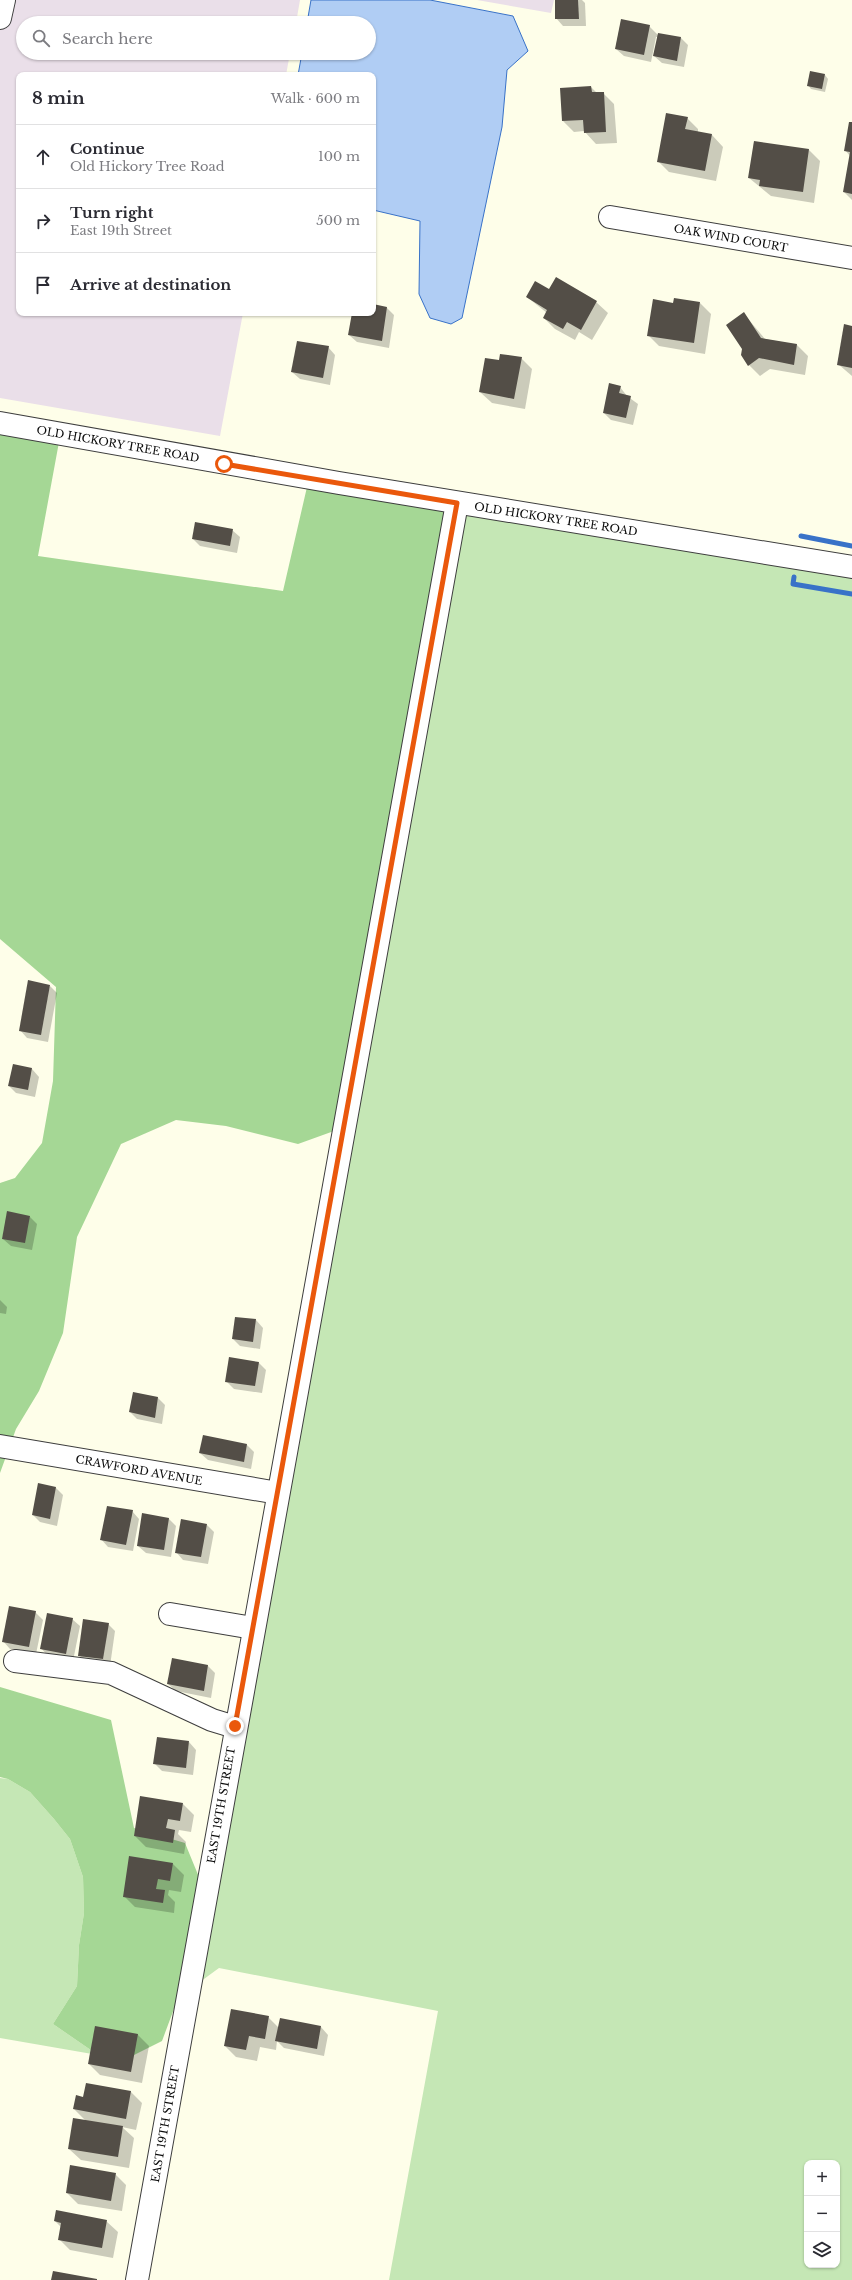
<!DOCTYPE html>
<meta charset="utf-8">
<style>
body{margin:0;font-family:"Libre Baskerville",serif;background:#f2f2f3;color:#2b2b33}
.controls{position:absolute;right:12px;bottom:12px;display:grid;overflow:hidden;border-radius:8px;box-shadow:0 1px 3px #0004}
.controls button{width:36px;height:36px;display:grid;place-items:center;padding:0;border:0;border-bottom:1px solid #e1e1e2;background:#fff;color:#2b2b33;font:20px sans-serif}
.stop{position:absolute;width:12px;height:12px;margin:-9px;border:3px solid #ea580c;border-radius:50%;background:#fff}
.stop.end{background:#ea580c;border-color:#fff;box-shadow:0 1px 4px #0008}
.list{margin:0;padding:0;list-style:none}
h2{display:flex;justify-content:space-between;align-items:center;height:52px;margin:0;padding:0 16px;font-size:17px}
h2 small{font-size:13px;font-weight:400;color:#7c7c81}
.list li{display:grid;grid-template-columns:26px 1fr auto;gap:12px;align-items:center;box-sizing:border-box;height:64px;padding:0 16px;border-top:1px solid #e1e1e2}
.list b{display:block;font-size:15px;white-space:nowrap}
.list p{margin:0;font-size:13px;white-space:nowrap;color:#7c7c81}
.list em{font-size:13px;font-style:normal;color:#7c7c81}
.icon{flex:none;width:22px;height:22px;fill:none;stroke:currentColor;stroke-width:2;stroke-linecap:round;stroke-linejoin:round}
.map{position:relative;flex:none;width:852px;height:2280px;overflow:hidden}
.search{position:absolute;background:#fff;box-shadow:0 1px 3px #0004;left:16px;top:16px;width:360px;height:44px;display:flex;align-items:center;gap:10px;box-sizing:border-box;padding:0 14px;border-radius:22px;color:#7c7c81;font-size:15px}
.panel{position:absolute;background:#fff;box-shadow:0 1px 3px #0004;left:16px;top:72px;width:360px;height:244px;border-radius:8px}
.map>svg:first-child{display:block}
.industrial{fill:#eadfe9}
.green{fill:#c5e7b5;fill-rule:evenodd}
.forest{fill:#a5d795}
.water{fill:#b0cdf4;stroke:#3972c8}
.shadow{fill:#0003}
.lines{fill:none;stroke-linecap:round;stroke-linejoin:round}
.stream{stroke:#3972c8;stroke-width:5}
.building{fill:#534e47}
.minor-casing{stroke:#3e3e3e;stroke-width:24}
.minor{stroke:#fff;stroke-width:22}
.route{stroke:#ea580c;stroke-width:5}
.labels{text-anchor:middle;stroke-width:4;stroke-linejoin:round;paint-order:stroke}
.street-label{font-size:11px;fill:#0b0b0b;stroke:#fff}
</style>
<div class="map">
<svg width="852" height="2280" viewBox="0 0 852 2280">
<rect width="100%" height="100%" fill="#fefee9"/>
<g class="industrial">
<path d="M0,0H300L296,23H23V53H290L286,75H19V313H243L220,436L0,398Z"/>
<path d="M477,0H554L551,13Z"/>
</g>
<g class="green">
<path d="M448,510L852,575V2280H389L438,2011L219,1968L178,1998ZM807,2163H837V2265H807Z"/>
<path d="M0,1778L8,1779L30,1792L54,1819L70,1839L83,1877L84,1913L79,1945L77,1986L53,2024L98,2055L0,2038Z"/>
</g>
<g class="forest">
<path d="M0,432L59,442L38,556L283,591L307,487L448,510L334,1131L298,1144L226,1126L176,1120L121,1144L77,1237L63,1333L39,1391L16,1429L0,1473V1183L15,1178L42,1143L53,1081L56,987L0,939Z"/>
<path d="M0,1687L111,1720L134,1828L185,1843L201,1882L178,1998L162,2041L134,2055H98L53,2024L77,1986L79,1945L84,1913L83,1877L70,1839L54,1819L30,1792L8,1779L0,1777Z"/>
</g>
<path class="water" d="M311,0H430L513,16L528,51L507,70L502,127L462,318L451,324L430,318L419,294L420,221L373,210V75H298L302,53H369V23H307Z"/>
<g class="shadow">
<path d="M556,0H582L585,3L586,26H563L556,18Z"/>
<path d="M649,26L658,35L681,38L688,45L684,67L662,63L654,56L658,37H656L651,62L624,56L616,49Z"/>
<path d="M825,75L828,79L825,92L811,89L808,85Z"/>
<path d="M591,87L597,93H603L614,104L617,143L596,144L584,131L574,132L563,121Z"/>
<path d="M687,118L698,129V132L712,135L723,147L716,181L669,172L658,161Z"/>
<path d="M852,123V200L844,192L850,156L845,150Z"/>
<path d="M754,142L809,150L820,161L814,203L771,196L749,178Z"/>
<path d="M549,291L596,302L608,313L592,340L579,332L575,340L555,329L544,318L547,313L527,297Z"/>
<path d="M700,303L711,314L705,354L659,346L648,335Z"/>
<path d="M373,305L387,308L394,315L389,348L357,342L349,335L353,313H373Z"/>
<path d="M744,314L765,339L797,345L808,356L805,375L770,369L760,376L749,365L743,349Z"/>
<path d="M852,327V376L838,364Z"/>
<path d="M328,347L335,355L330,385L300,379L292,372Z"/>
<path d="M521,358L532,369L525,409L492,403L480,392L500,361Z"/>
<path d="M620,387L627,396L638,404L633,425L611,420L604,413Z"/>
<path d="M232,530L240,537L237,553L200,546L193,539Z"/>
<path d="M50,986L57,993L48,1042L27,1038L20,1030Z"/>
<path d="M13,1065L32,1069L39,1077L35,1097L16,1093L9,1086Z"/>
<path d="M30,1217L37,1224L32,1250L11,1246L3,1239Z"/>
<path d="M0,1300L7,1307L6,1314L0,1313Z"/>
<path d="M256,1320L263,1328L260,1349L240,1346L233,1339Z"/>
<path d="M230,1358L259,1363L266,1370L262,1393L234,1389L226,1381Z"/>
<path d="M134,1393L158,1398L165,1405L162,1424L137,1419L130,1412Z"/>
<path d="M204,1436L247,1445L254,1452L251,1469L208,1460L200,1453Z"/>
<path d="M39,1484L56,1488L63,1495L57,1526L40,1522L33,1515Z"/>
<path d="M132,1511L139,1519L133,1551L108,1547L101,1539Z"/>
<path d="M168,1518L176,1526L171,1557L146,1553L138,1546Z"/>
<path d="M207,1525L214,1532L208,1564L183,1560L176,1552Z"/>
<path d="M35,1612L43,1620L36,1654L10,1649L3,1641Z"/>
<path d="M72,1619L80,1626L73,1661L48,1656L41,1648Z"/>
<path d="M108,1624L115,1631L110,1666L87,1663L79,1655Z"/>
<path d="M173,1659L208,1666L215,1673L211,1698L176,1691L168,1684Z"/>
<path d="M189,1742L196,1750L193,1775L162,1771L154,1763Z"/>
<path d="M183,1804L194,1815L191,1832L179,1830L178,1834L186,1842L184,1854L146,1847L135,1836Z"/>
<path d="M173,1864L184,1875L181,1892L169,1890L168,1895L175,1902L174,1913L135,1907L124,1896Z"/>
<path d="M268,2017L279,2028L321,2027L328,2035L324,2056L284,2048L277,2041L276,2050L260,2047L257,2061L236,2057L225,2046Z"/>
<path d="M96,2027L138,2035L149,2046L142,2083L100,2075L89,2064Z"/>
<path d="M131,2092L142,2103L136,2130L122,2127L134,2138L129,2168L81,2160L69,2149L86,2121L74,2109L84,2098Z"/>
<path d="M115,2174L126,2185L122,2211L78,2204L67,2193Z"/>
<path d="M55,2221H106L118,2232L113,2258L70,2250L59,2239L61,2227Z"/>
</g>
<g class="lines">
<g class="stream">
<path d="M801,536L852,546"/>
<path d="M794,577L793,584L852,594"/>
</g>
</g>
<g class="building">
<path d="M555,0H578L579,19H555Z"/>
<path d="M621,19L650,25L644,55L615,49Z"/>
<path d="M658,33L681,37L677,61L653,56Z"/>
<path d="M810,71L825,74L822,89L807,86Z"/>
<path d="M591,86L592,92H604L606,132L584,133L583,120L562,121L560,88Z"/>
<path d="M666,113L688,117L685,129L712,134L705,171L657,162Z"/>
<path d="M849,122H852V194L843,192L850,152L844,151Z"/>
<path d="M754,141L809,149L803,192L759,186L760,180L748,178Z"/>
<path d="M556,277L597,301L581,330L567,322L563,329L543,318L547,310L526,297L535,281L549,289Z"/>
<path d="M674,298L700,302L694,343L647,336L653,299L673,303Z"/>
<path d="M373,304L387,307L382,341L348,335L352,313H373Z"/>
<path d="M744,312L761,338L797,344L794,365L759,358L748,366L741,355L742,349L726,325Z"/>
<path d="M844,324L852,326V368L837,365Z"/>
<path d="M297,341L329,346L323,378L291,372Z"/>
<path d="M500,354L522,357L514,399L479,392L485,358L499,360Z"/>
<path d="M609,383L621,386L619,393L631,396L626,418L603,413Z"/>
<path d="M195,522L233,529L230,546L192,539Z"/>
<path d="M28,980L50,985L41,1035L19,1031Z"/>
<path d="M13,1064L32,1068L28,1090L8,1086Z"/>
<path d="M7,1211L30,1216L25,1243L2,1239Z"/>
<path d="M235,1317L256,1319L253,1342L232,1339Z"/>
<path d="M229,1357L259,1362L255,1386L225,1382Z"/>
<path d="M133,1392L158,1397L155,1418L129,1412Z"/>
<path d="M203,1435L247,1444L244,1462L199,1453Z"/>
<path d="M38,1483L56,1487L50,1519L32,1515Z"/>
<path d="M107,1506L133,1510L126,1545L100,1540Z"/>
<path d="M142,1513L169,1518L164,1550L137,1546Z"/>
<path d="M181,1519L207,1524L201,1557L175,1553Z"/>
<path d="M9,1606L36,1611L29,1647L2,1642Z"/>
<path d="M47,1613L73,1618L66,1654L40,1649Z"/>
<path d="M83,1619L109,1623L103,1659L78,1656Z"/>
<path d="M172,1658L208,1665L204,1691L167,1684Z"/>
<path d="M157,1737L189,1741L186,1768L153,1764Z"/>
<path d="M140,1796L183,1803L180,1821L168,1819L166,1828L175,1830L173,1843L134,1836Z"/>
<path d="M129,1856L173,1863L170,1881L158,1879L156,1889L165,1890L163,1903L123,1897Z"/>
<path d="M231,2009L269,2016L265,2039L249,2036L246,2050L224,2046Z"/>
<path d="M280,2018L321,2026L317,2049L275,2041Z"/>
<path d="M95,2026L138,2034L131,2072L88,2064Z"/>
<path d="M86,2083L131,2091L126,2119L73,2109L76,2095L83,2097Z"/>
<path d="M73,2118L123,2126L118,2157L68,2149Z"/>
<path d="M70,2165L116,2173L111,2201L66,2193Z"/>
<path d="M56,2210L107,2220L102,2248L58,2240L61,2223L54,2221Z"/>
<path d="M53,2271L97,2279V2280H51Z"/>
</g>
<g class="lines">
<g class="minor-casing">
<g id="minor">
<path d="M0,18L4,0"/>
<path d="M610,217L852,258"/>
<path d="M0,423L339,483L852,567"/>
<path d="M0,1446L278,1493"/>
<path d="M170,1614L253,1628"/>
<path d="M15,1661L111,1673L212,1720L235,1727"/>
<path d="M137,2280L457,503"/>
</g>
</g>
<use href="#minor" class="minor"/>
</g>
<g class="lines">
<path class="route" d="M224,464L457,503L235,1726"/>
</g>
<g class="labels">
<g class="street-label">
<text transform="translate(731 238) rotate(10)" y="4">OAK WIND COURT</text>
<text transform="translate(118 444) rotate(10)" y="4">OLD HICKORY TREE ROAD</text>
<text transform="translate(556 519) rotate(9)" y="4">OLD HICKORY TREE ROAD</text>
<text transform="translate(139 1470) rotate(10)" y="4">CRAWFORD AVENUE</text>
<text transform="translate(221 1805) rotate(-80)" y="4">EAST 19TH STREET</text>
<text transform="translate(165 2124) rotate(-80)" y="4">EAST 19TH STREET</text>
</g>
</g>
</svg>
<div class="controls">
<button>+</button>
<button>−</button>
<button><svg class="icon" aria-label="layers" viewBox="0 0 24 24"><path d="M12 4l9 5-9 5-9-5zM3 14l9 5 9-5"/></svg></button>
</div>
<div class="stop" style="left:224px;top:464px"></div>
<div class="stop end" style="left:235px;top:1726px"></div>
<div class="search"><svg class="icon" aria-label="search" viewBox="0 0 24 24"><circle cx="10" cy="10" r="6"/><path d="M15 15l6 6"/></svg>Search here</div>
<section class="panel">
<h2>8 min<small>Walk · 600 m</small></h2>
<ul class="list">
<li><svg class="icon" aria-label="ahead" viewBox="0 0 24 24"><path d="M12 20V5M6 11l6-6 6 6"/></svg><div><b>Continue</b><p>Old Hickory Tree Road</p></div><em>100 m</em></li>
<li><svg class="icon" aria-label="right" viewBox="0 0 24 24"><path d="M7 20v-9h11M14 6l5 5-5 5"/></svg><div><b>Turn right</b><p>East 19th Street</p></div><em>500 m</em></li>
<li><svg class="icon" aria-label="arrive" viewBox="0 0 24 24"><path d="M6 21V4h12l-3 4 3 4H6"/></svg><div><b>Arrive at destination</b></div></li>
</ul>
</section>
</div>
